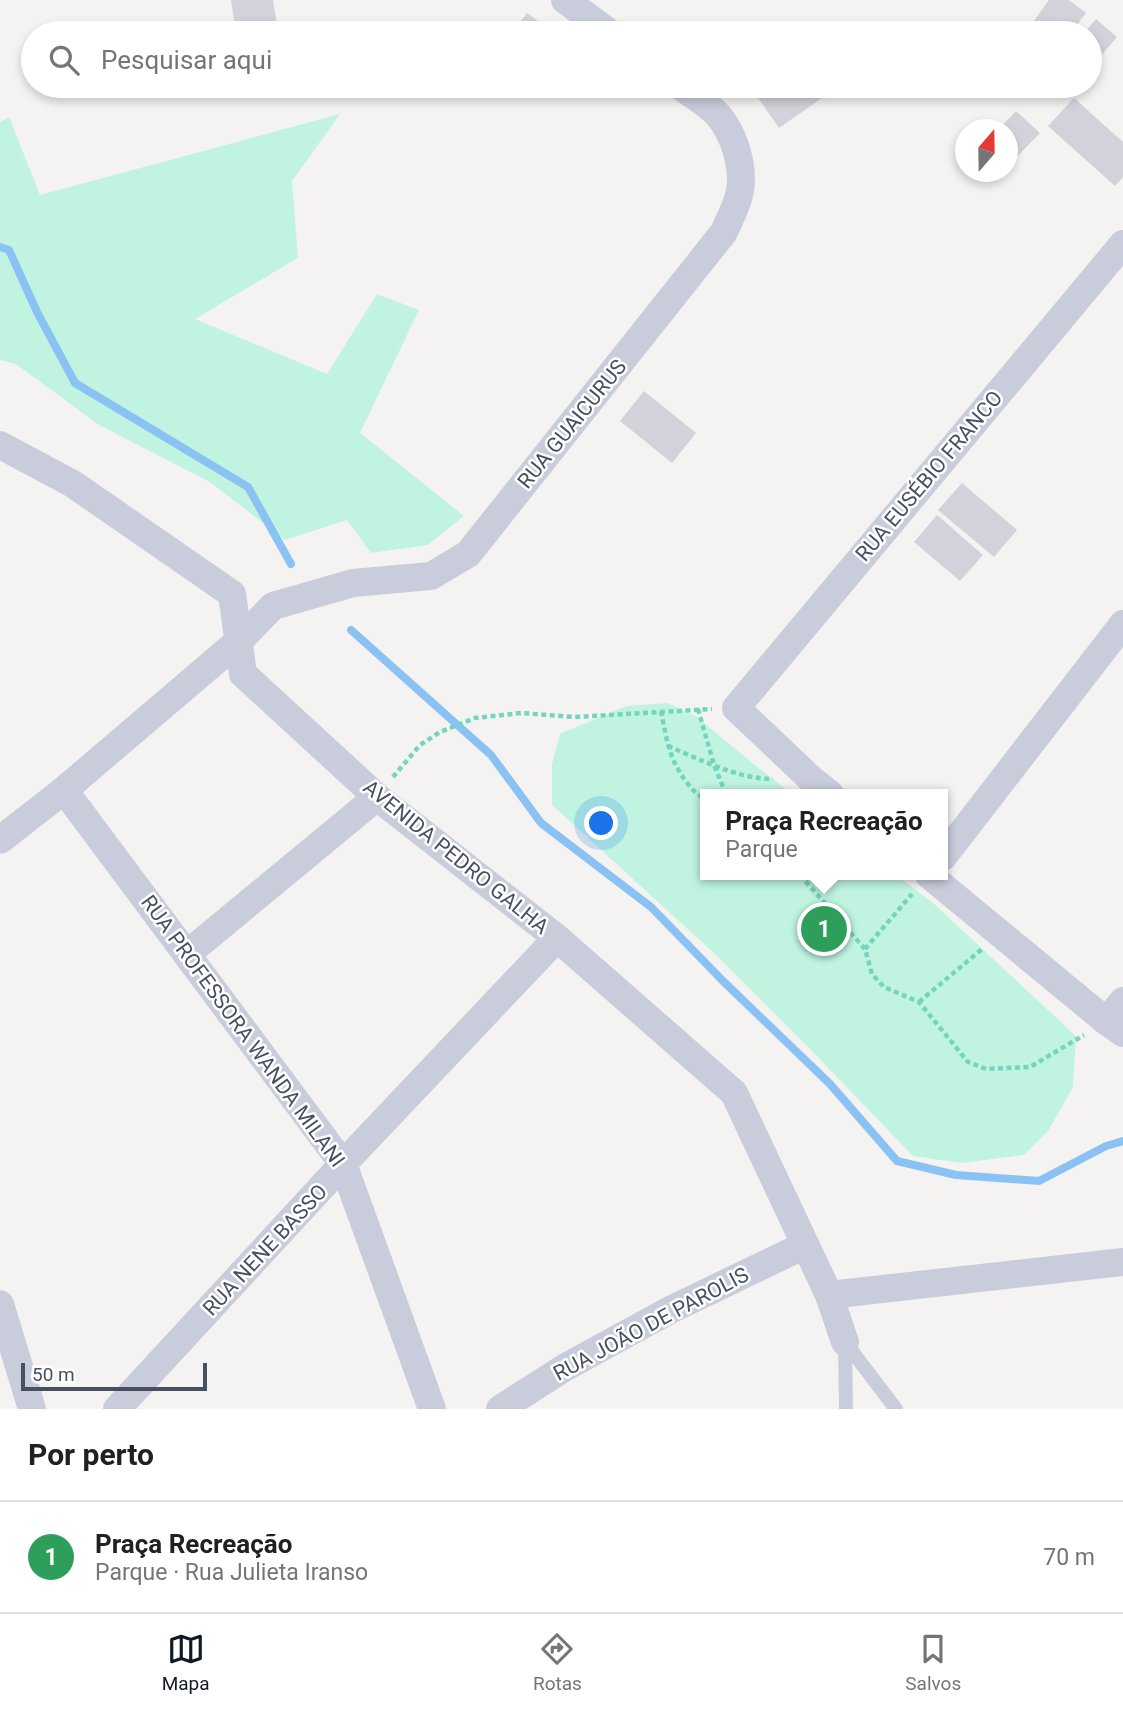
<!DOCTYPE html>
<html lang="pt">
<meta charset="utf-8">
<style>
body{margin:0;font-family:Roboto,sans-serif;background:#f6f6f6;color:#202124}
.compass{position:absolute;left:955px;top:119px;width:63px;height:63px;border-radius:50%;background:#fff;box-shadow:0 4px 10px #0003;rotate:20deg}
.scale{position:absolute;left:21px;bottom:18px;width:186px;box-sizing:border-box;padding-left:7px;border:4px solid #484f62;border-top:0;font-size:19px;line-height:24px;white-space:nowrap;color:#484f62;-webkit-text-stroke:5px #fff;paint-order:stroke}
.you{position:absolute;left:602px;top:824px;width:24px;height:24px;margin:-18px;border:5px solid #fff;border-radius:50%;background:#1a73e8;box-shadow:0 0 0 10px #1a73e833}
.badge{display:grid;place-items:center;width:46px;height:46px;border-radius:50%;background:#111827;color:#fff;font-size:23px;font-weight:700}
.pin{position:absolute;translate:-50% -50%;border:4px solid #fff;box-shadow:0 2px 7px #0006}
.popup{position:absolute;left:700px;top:789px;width:248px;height:91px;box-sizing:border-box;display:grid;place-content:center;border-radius:0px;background:#fff;filter:drop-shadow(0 2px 5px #0005);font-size:23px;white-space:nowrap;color:#757577}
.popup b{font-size:26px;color:#202124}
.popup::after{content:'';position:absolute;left:50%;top:100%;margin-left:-14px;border:14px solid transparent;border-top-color:#fff}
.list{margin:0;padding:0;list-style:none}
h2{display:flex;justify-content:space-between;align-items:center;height:91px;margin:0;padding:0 28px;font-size:30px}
h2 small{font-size:23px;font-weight:400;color:#757577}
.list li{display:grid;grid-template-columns:46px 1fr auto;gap:21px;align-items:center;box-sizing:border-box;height:112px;padding:0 28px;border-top:2px solid #e0e0e0}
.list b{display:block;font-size:26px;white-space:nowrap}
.list p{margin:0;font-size:23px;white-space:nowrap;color:#757577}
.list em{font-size:23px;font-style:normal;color:#757577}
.icon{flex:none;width:38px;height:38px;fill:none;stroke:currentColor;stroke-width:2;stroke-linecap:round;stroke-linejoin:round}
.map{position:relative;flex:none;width:1123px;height:1409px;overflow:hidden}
.search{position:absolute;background:#fff;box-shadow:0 4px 10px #0003;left:21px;right:21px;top:21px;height:77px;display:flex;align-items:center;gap:18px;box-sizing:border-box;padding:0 24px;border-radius:38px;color:#757577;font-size:26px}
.sheet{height:203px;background:#fff}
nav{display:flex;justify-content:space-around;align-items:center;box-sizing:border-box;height:98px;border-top:2px solid #e0e0e0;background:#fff;font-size:19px;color:#757577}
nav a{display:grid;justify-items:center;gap:4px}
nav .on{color:#111827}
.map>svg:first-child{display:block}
.green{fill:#c0f4e1}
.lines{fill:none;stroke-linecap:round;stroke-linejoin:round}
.stream{stroke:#8ac2f3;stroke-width:8}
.building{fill:#d2d3da}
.path{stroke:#74d5be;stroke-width:4.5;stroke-dasharray:5 3.5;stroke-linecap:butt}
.service{stroke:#c9cddb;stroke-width:14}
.minor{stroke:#c9cddb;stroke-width:28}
.labels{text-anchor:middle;stroke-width:5;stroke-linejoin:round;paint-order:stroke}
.street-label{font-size:21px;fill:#484f62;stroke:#fff}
</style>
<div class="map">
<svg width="1123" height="1409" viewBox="0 0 1123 1409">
<rect width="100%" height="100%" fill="#f5f3f2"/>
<g class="green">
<path d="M340,114L292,181L298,258L195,319L327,374L377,294L419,310L360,433L464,516L428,545L371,553L347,520L285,540L210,482L99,425L16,364L0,360V122L9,117L40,195Z"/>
<path d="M668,703L697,717L756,766L792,794H705V875H896L933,903L1076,1036L1073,1087L1048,1131L1024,1155L962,1163L913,1156L809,1048L716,955L552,805V764L560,734L626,706Z"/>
</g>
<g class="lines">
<g class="stream">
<path d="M0,247L9,250L37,312L75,383L248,487L291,564"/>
<path d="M351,630L491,755L541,823L651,907L723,981L830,1084L897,1161L956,1175L1039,1181L1106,1146L1123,1141"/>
</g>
</g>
<g class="building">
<path d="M231,0H273L278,31L266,33H236Z"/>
<path d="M1049,0H1069L1086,13L1071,33H1025Z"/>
<path d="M527,13L554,33H512Z"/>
<path d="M1096,19L1117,37L1090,69V33H1084Z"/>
<path d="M770,86H833L835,89L779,128L756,95Z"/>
<path d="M1074,98L1123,142V177L1115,186L1048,126Z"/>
<path d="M1016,111L1040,133L1007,167V130H998Z"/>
<path d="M644,391L696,433L672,463L620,421Z"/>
<path d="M962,483L1017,530L994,557L938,510Z"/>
<path d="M937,515L983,555L960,581L914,542Z"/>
</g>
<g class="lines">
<g class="path">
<path d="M698,709L714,765L726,794"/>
<path d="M661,711C667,741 669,760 688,784C694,791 697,795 705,798"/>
<path d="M668,746C699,759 738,779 773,779"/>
<path d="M393,777L420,745L440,732L475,718L521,713L575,717L712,709"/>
<path d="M800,875L865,949L872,974L884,987L919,1002L968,1062L986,1069L1030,1067L1084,1035"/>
<path d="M865,949L912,894"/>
<path d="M919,1002L982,949"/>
</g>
<path class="service" d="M846,1409L845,1342L896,1409"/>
<g class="minor">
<path d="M565,0L610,33"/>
<path d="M0,445L73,484L232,594L243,674L377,797L557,938L734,1093L829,1295L845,1342"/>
<path d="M64,790L343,1164L432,1409"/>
<path d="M830,794L811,779L736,708L1123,244"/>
<path d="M0,840L64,790L240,640L273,606L353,583L431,576L468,554L724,232C731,216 741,198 741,181C741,158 733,133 718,115C709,105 691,94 680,86"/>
<path d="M943,857L1123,624"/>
<path d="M929,875L1106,1021L1123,1033"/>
<path d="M187,954L377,797"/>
<path d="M1106,1021L1123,1001"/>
<path d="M829,1295L1123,1262"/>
<path d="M0,1304L32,1409"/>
<path d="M117,1409L343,1164L557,938"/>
<path d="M500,1409L564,1368L670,1310L805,1245"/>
</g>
</g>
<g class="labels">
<g class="street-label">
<text transform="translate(572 424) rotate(-51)" y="7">RUA GUAICURUS</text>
<text transform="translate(929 476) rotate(-50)" y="7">RUA EUSÉBIO FRANCO</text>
<text transform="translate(456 857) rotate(39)" y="7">AVENIDA PEDRO GALHA</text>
<text transform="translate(243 1031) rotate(54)" y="7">RUA PROFESSORA WANDA MILANI</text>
<text transform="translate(265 1250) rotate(-47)" y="7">RUA NENE BASSO</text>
<text transform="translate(651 1324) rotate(-28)" y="7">RUA JOÃO DE PAROLIS</text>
</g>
</g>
</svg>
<svg class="compass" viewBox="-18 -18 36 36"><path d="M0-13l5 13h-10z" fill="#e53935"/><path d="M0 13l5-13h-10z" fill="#757577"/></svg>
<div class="scale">50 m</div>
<div class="you"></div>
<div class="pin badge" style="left:824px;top:929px;background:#2e9e5b">1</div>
<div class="popup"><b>Praça Recreação</b>Parque</div>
<div class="search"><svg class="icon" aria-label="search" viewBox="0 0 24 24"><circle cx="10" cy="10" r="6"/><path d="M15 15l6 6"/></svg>Pesquisar aqui</div>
</div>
<section class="sheet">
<h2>Por perto<small></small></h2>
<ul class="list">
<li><span class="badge" style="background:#2e9e5b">1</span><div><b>Praça Recreação</b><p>Parque · Rua Julieta Iranso</p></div><em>70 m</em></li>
</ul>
</section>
<nav>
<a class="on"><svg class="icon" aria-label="map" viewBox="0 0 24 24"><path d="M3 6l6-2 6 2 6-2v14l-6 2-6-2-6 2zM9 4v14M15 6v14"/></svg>Mapa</a>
<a><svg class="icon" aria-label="directions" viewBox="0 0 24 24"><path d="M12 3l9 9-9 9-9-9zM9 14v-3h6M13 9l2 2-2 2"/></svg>Rotas</a>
<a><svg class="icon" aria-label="saved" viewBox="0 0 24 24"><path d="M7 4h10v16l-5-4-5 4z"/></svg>Salvos</a>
</nav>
